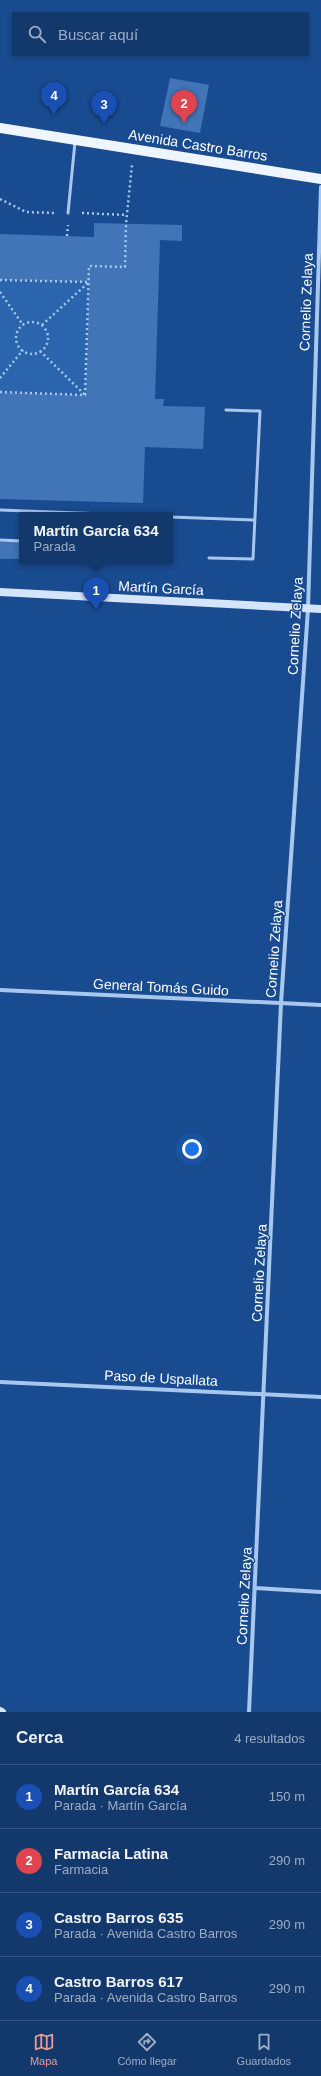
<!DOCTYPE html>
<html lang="es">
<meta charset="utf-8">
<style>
body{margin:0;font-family:Arial,sans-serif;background:#204374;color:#f1f3f6}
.you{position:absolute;left:192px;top:1149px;width:14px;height:14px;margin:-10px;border:3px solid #fff;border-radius:50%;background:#1a73e8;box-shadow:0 0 0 6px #1a73e833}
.badge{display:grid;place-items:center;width:26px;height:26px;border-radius:50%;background:#e69b98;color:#fff;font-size:13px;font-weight:700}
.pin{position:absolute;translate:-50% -33px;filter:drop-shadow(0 1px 2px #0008)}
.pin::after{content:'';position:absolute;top:21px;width:14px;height:12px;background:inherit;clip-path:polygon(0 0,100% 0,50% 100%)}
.popup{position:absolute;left:19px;top:512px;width:154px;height:52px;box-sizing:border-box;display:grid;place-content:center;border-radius:0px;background:#13386c;filter:drop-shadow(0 1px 3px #0005);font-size:13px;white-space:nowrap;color:#9dacc2}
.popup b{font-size:15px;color:#f1f3f6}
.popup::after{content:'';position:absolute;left:50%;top:100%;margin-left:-8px;border:8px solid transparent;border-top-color:#13386c}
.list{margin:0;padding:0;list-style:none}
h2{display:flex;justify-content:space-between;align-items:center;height:52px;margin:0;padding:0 16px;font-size:17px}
h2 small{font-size:13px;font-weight:400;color:#9dacc2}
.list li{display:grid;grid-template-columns:26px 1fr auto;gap:12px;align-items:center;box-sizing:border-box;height:64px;padding:0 16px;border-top:1px solid #32527f}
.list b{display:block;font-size:15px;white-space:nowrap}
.list p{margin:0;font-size:13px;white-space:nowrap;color:#9dacc2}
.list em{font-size:13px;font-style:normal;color:#9dacc2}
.icon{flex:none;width:22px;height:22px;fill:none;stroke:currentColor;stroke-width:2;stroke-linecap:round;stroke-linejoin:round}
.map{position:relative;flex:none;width:321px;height:1712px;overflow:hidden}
.search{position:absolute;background:#13386c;box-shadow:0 2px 6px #0003;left:12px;right:12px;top:12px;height:44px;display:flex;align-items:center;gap:10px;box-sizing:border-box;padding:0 14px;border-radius:0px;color:#9dacc2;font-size:15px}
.sheet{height:308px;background:#13386c}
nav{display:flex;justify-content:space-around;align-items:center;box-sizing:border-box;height:56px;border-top:1px solid #32527f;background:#13386c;font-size:11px;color:#9dacc2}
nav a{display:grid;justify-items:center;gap:2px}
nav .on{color:#e69b98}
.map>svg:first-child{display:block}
.green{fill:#2b65ae}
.building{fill:#4175b8}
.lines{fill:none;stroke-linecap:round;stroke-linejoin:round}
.path{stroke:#a7c7ef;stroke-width:2.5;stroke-dasharray:2 3;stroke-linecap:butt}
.lane{stroke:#a7c7ef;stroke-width:3}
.street{stroke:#a7c7ef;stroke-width:4}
.secondary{stroke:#d4e4fb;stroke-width:8}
.primary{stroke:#eff5ff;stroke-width:10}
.labels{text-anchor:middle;stroke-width:3;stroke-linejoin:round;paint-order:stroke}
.street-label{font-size:14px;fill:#fff;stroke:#194b90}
</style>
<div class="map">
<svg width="321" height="1712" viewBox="0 0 321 1712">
<rect width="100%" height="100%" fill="#194b90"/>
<path class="green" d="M0,280L89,282L85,395L0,392Z"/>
<g class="building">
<path d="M170,78L209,85L200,133L160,126Z"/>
<path d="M94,223L182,225V241L160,240L155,399H164L163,406L205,407L203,449L145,447L143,503L0,499V392L85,395L89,282L0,280V234L94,237Z"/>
<path d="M0,541L22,542V559H0Z"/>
<path d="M112,561H142V563L112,562Z"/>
</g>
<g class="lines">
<g class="path">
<path d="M0,199L26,212L55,213"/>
<path d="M82,213L127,215"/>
<path d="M67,236L68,225"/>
<path d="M0,280L89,282"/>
<path d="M0,292L23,325"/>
<circle cx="32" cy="338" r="16"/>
<path d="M42,325L89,282"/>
<path d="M40,351L85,395"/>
<path d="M0,378L23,350"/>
<path d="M0,392L85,395L89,266L125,267L126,224L132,165"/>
</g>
<g class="lane">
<path d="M68,213L75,142"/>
<path d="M0,510L131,515"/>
<path d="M170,517L254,520"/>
<path d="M0,540L22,541"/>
<path d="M209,558L253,559L260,411L226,410"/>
</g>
<g class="street">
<path d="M0,990L321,1005"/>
<path d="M0,1382L321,1397"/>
<path d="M255,1588L321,1592"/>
<path d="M249,1712L281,1003L308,609L321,187"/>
</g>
<g class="secondary">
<path d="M0,592L321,609"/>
<path d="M0,1711L2,1712"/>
</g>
<path class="primary" d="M0,128L321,179"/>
</g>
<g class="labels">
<g class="street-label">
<text transform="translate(198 145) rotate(9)" y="5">Avenida Castro Barros</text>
<text transform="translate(306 302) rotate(-88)" y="5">Cornelio Zelaya</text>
<text transform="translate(161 588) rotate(3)" y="5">Martín García</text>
<text transform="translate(295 626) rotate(-87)" y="5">Cornelio Zelaya</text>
<text transform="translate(274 949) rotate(-86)" y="5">Cornelio Zelaya</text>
<text transform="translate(161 987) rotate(3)" y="5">General Tomás Guido</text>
<text transform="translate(259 1273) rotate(-87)" y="5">Cornelio Zelaya</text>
<text transform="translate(161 1378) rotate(3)" y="5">Paso de Uspallata</text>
<text transform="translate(244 1596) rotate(-87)" y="5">Cornelio Zelaya</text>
</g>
</g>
</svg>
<div class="you"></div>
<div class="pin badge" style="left:96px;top:610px;background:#1a4fb4">1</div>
<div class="popup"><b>Martín García 634</b>Parada</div>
<div class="pin badge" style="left:184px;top:123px;background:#e0444e">2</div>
<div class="pin badge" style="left:104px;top:124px;background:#1a4fb4">3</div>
<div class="pin badge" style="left:54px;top:115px;background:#1a4fb4">4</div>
<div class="search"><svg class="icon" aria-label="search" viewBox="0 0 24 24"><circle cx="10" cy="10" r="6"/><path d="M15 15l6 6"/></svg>Buscar aquí</div>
</div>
<section class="sheet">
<h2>Cerca<small>4 resultados</small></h2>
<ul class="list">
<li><span class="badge" style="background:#1a4fb4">1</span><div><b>Martín García 634</b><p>Parada · Martín García</p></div><em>150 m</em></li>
<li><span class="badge" style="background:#e0444e">2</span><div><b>Farmacia Latina</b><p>Farmacia</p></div><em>290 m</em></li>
<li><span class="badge" style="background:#1a4fb4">3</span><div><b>Castro Barros 635</b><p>Parada · Avenida Castro Barros</p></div><em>290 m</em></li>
<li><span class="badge" style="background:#1a4fb4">4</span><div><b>Castro Barros 617</b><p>Parada · Avenida Castro Barros</p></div><em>290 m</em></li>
</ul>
</section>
<nav>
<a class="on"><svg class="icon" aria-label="map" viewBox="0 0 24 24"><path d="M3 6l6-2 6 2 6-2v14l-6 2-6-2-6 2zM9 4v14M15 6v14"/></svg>Mapa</a>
<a><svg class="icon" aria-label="directions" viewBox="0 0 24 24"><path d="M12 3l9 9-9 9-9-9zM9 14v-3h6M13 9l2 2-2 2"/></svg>Cómo llegar</a>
<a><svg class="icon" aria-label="saved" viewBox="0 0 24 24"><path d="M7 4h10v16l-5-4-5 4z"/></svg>Guardados</a>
</nav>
